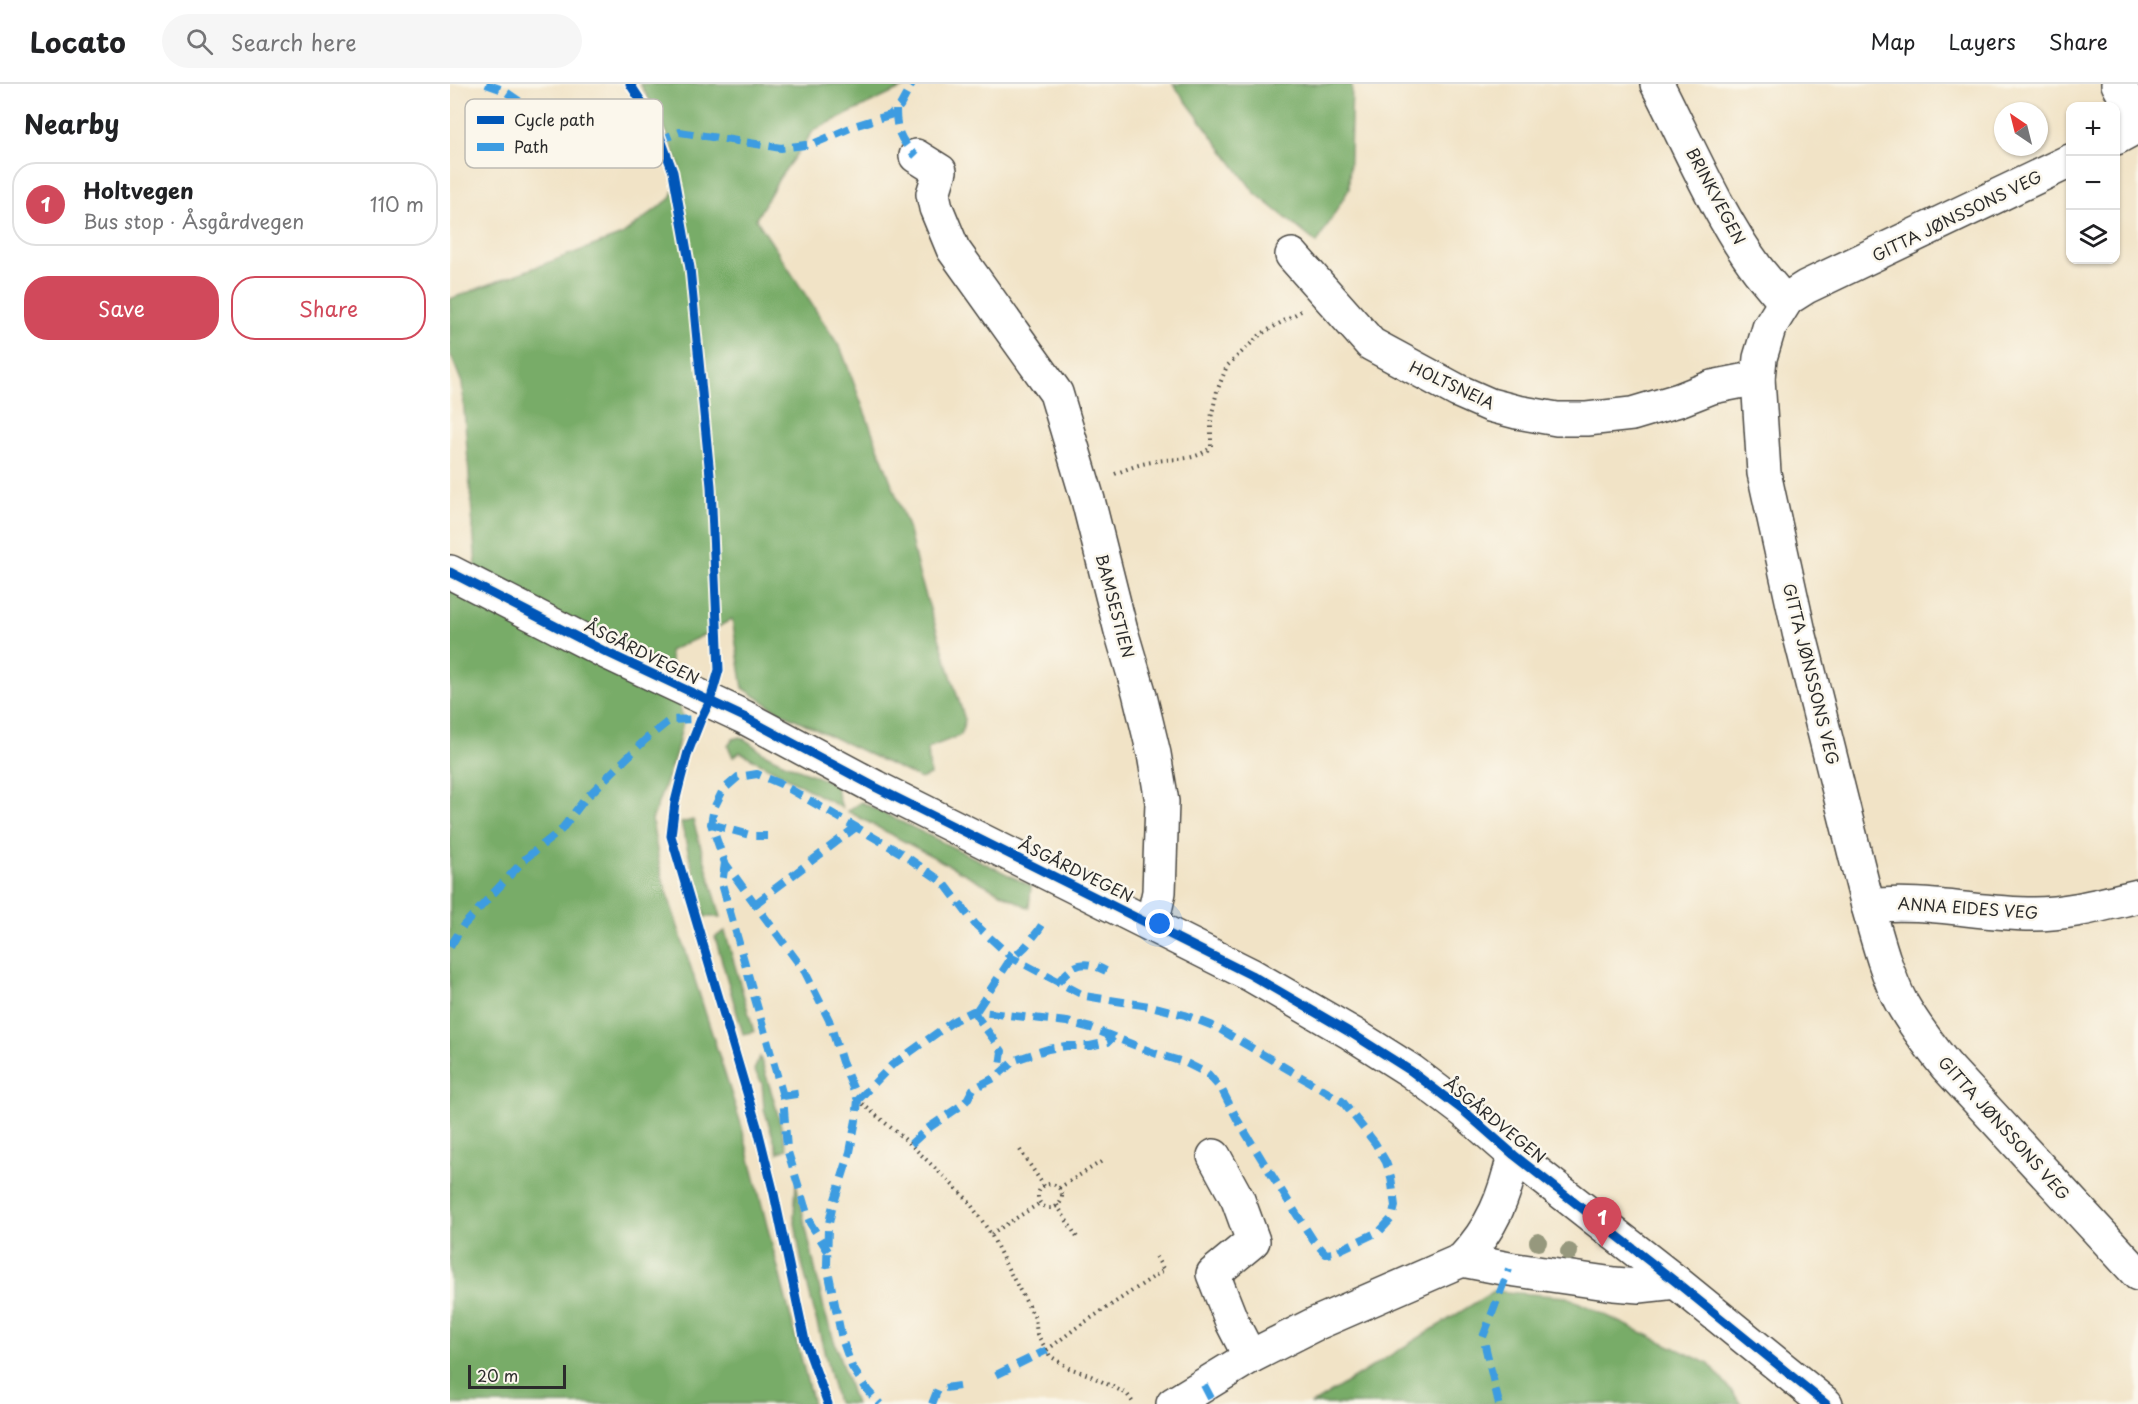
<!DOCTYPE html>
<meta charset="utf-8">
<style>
body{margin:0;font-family:"Playpen Sans",sans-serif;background:#f6f6f6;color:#202124}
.controls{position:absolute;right:18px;top:18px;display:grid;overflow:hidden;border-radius:12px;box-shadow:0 2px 4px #0004}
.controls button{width:54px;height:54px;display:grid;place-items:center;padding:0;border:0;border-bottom:2px solid #e0e0e0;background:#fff;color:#202124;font:30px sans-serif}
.compass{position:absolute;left:1544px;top:18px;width:54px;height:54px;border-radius:50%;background:#fff;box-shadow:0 2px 4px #0004;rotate:325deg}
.scale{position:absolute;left:18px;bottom:15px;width:98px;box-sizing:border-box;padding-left:6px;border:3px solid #2b2b2b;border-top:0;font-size:16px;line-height:21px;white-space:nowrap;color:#2b2b2b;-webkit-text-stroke:4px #fbf7ec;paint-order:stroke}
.you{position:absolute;left:710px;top:840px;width:21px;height:21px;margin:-15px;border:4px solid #fff;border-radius:50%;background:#1a73e8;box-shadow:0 0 0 9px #1a73e833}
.badge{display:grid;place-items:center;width:39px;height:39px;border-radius:50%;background:#d1495b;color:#fff;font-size:20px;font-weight:700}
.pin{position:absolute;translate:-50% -50px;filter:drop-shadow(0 2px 3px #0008)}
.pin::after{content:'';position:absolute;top:32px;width:21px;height:18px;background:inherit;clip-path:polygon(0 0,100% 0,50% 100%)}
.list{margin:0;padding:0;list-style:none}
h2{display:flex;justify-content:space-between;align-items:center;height:78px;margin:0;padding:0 24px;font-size:26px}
h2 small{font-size:20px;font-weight:400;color:#757577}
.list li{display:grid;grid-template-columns:39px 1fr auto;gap:18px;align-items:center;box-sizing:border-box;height:84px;margin:0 12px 12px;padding:0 12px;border:2px solid #e0e0e0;border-radius:24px}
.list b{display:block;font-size:22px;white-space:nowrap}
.list p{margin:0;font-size:20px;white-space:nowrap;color:#757577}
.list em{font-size:20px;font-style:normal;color:#757577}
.actions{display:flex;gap:12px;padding:18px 24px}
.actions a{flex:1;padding:14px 0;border:2px solid #d1495b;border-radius:24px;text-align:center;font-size:21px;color:#d1495b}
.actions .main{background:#d1495b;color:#fff}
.icon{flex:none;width:33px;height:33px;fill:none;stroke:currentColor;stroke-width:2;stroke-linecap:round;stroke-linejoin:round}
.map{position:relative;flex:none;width:1688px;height:1320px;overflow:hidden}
header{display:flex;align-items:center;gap:36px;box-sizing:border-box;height:84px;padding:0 30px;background:#fff;border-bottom:2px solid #e0e0e0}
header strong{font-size:28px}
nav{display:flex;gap:33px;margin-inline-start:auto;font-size:21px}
.search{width:420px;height:54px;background:#f6f6f6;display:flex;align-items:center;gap:15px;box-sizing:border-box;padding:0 21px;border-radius:33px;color:#757577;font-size:22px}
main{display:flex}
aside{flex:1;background:#fff}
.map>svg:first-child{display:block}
.forest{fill:#78ac68;stroke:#526c4a;stroke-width:1.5}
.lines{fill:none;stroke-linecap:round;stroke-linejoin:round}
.minor-casing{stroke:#494742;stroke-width:36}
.path{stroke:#494742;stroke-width:4;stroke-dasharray:1.5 4.5;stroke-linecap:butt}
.minor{stroke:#fff;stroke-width:33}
.quiet{stroke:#3d9ce1;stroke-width:8;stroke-dasharray:15 8;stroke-linecap:butt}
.cycleway-casing{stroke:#fbf7ec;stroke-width:13}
.cycleway{stroke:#0057b8;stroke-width:9}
.tree{fill:#96987d}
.labels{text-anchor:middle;stroke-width:5;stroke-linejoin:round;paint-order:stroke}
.street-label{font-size:16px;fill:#2b2b2b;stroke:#fbf7ec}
.key{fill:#fbf7ec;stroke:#bdbab2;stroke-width:1.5}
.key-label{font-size:16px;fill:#2b2b2b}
</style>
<header>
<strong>Locato</strong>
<div class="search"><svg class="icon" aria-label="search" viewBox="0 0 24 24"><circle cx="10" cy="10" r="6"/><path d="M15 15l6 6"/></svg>Search here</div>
<nav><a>Map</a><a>Layers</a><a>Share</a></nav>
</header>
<main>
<aside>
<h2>Nearby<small></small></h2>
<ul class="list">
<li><span class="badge">1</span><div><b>Holtvegen</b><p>Bus stop · Åsgårdvegen</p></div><em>110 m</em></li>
</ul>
<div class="actions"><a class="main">Save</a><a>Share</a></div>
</aside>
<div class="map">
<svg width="1688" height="1320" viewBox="0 0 1688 1320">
<rect width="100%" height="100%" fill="#fbf7ec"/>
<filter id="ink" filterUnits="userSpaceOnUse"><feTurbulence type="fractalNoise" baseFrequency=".0167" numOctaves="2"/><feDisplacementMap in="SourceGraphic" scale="12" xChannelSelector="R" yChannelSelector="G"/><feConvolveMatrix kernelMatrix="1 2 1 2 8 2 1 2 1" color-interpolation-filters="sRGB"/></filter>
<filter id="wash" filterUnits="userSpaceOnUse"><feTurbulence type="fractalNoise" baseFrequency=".008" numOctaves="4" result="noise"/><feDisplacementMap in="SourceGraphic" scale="24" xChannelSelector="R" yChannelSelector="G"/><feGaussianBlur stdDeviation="1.35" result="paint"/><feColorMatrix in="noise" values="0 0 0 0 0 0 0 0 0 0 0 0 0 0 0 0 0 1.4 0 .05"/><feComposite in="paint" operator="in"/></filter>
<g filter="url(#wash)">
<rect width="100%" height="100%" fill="#f1e3c6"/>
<g class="forest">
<path d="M190,0H461L364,46L330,93L306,135L391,265L458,443L469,490L515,636L511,651L478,664L480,691L471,695L328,627L293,604L282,535L254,551L219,567L233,638L226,669L202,736L211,790L291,1040L363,1320H0V505L13,512L26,482L12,299L0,269V215L172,151L222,113L230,83L212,37Z"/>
<path d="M723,0H902L899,105L867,159L805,109Z"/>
<path d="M290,653C300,657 305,664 314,669C336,681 361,690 385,700L392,724L290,668L283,673L278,662L283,655Z"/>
<path d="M411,718L581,802L579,824L397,727Z"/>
<path d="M243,736L271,833H255L231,739Z"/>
<path d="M275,847L304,948L293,950L265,853Z"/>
<path d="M310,973L324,1016L337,1065L328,1069L314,1025L312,999L304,986Z"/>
<path d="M346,1099L375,1229L405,1320L387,1319L351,1175L344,1133Z"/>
<path d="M1044,1207L1117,1213L1259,1280L1292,1320H862Z"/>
</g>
</g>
<g filter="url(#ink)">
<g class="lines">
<g class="minor-casing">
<g id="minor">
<path d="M1207,0C1238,60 1268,132 1308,186C1317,197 1326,208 1335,218"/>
<path d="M1668,0L1688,36"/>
<path d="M1666,54L1688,42"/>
<path d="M466,72L490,87L483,110L486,124L503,165L606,309L638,416L671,547L689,608L704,670L712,718L709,808L702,841"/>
<path d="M1620,77L1356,203L1337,215L1319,244L1310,274L1308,294L1314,389L1349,548L1418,822C1426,850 1437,892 1451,918C1464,941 1480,962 1496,982L1688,1190"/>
<path d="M842,171L921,260L1008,307L1040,321L1067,328L1107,335H1137L1182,330L1229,316L1262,303L1308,294"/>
<path d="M0,488L158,569L294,633L425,703L801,891L901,949L961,987L1015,1028L1064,1071L1226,1198L1376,1320"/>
<path d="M1418,822C1473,815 1528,830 1583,830C1619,830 1654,820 1688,812"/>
<path d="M764,1072L788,1116L803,1157L763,1190L782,1238L800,1273"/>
<path d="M1012,1176L1059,1185L1164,1200L1189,1202L1226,1198"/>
<path d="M723,1320L800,1273L865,1240L1012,1176C1043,1143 1054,1114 1064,1071"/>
</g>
</g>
<g class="path">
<path d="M665,390C677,385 689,380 702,378C723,373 743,379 761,363V334L767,307L777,282L811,250L851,227"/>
<path d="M408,1016L458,1058L517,1115L541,1150L556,1181L585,1234L587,1250L600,1272L619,1284L639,1291L677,1310L684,1320"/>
<path d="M570,1066L594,1102"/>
<circle cx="600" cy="1112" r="12"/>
<path d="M609,1104L654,1076"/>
<path d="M607,1121L628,1155"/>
<path d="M541,1150L590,1119"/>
<path d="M597,1266L626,1244L714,1186L706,1173"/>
</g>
<use href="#minor" class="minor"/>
<g class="quiet">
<path d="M36,0L53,6L97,36L175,57L212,55L230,48L331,64L363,60L407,41L440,31L450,22L462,0"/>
<path d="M446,26C446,47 451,57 466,72"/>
<path d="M261,740L303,752H317"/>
<path d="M275,779L272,800L333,1012L337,1065L360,1139L378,1167"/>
<path d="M305,820L406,743"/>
<path d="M0,863L13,842L75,775L111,746L135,715L196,655L220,636L251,635"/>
<path d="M608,898C626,879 632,875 656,887"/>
<path d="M527,926L558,879L576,862L588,847L595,836"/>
<path d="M523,927L552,967L550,982L553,985"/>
<path d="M333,1012L353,1009"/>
<path d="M408,1016L442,981L505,936L523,927L617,938L641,944L707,970L736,979L758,990L772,1006L787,1035L814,1079L863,1156L876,1170L883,1169L930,1147L942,1134L945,1122L941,1093L936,1078L925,1059L892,1017L766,943L735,931L705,923L635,912L576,881L562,874L525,840L494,799L451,769L331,700L307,690L288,693L273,706L264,724L261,740L275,779L355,888L379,936L392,978L408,1016L406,1036L400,1068L382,1125L378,1144L377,1181L392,1255L402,1283L418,1307L430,1320"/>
<path d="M461,1060L477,1045L512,1021L517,1016L523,1005L546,993L565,976L598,965L616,962H640L658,958L663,953"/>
<path d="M546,1291L597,1266"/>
<path d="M754,1301L764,1320"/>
<path d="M482,1320L488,1305L509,1302"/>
<path d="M1049,1320L1033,1253L1059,1185"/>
</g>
<g class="cycleway-casing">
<g id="cycleway">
<path d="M180,0L205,39L223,88L240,184L261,402L269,586L260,617L251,635L238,668L231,694L225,718L221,752L308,1046L324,1110L355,1257L378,1320"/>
<path d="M0,488L158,569L294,633L425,703L801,891L901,949L961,987L1015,1028L1064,1071L1226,1198L1376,1320"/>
</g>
</g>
<use href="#cycleway" class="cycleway"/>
</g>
<g class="tree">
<circle cx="1088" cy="1158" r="9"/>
<circle cx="1119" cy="1168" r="9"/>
</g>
</g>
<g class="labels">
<g class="street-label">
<text transform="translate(1266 112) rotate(62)" y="6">BRINKVEGEN</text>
<text transform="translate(1507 132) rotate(-26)" y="6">GITTA JØNSSONS VEG</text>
<text transform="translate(1002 301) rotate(25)" y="6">HOLTSNEIA</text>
<text transform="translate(665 522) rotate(75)" y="6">BAMSESTIEN</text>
<text transform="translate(192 568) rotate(26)" y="6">ÅSGÅRDVEGEN</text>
<text transform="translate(1361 590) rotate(76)" y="6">GITTA JØNSSONS VEG</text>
<text transform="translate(626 786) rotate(26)" y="6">ÅSGÅRDVEGEN</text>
<text transform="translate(1518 824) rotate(4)" y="6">ANNA EIDES VEG</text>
<text transform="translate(1045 1036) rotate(39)" y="6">ÅSGÅRDVEGEN</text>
<text transform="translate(1554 1044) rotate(48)" y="6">GITTA JØNSSONS VEG</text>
</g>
</g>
<rect x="15" y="15" width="198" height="69" rx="9" class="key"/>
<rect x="27" y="32" width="27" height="8" fill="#0057b8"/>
<rect x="27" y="59" width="27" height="8" fill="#3d9ce1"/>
<g class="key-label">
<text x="64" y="42">Cycle path</text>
<text x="64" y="69">Path</text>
</g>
</svg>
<div class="controls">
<button>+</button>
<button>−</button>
<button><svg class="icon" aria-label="layers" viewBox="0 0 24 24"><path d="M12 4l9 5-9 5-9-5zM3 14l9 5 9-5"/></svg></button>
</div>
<svg class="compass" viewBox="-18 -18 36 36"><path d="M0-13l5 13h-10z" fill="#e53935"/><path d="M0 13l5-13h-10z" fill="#757577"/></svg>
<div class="scale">20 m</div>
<div class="you"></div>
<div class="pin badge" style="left:1152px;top:1163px">1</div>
</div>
</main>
